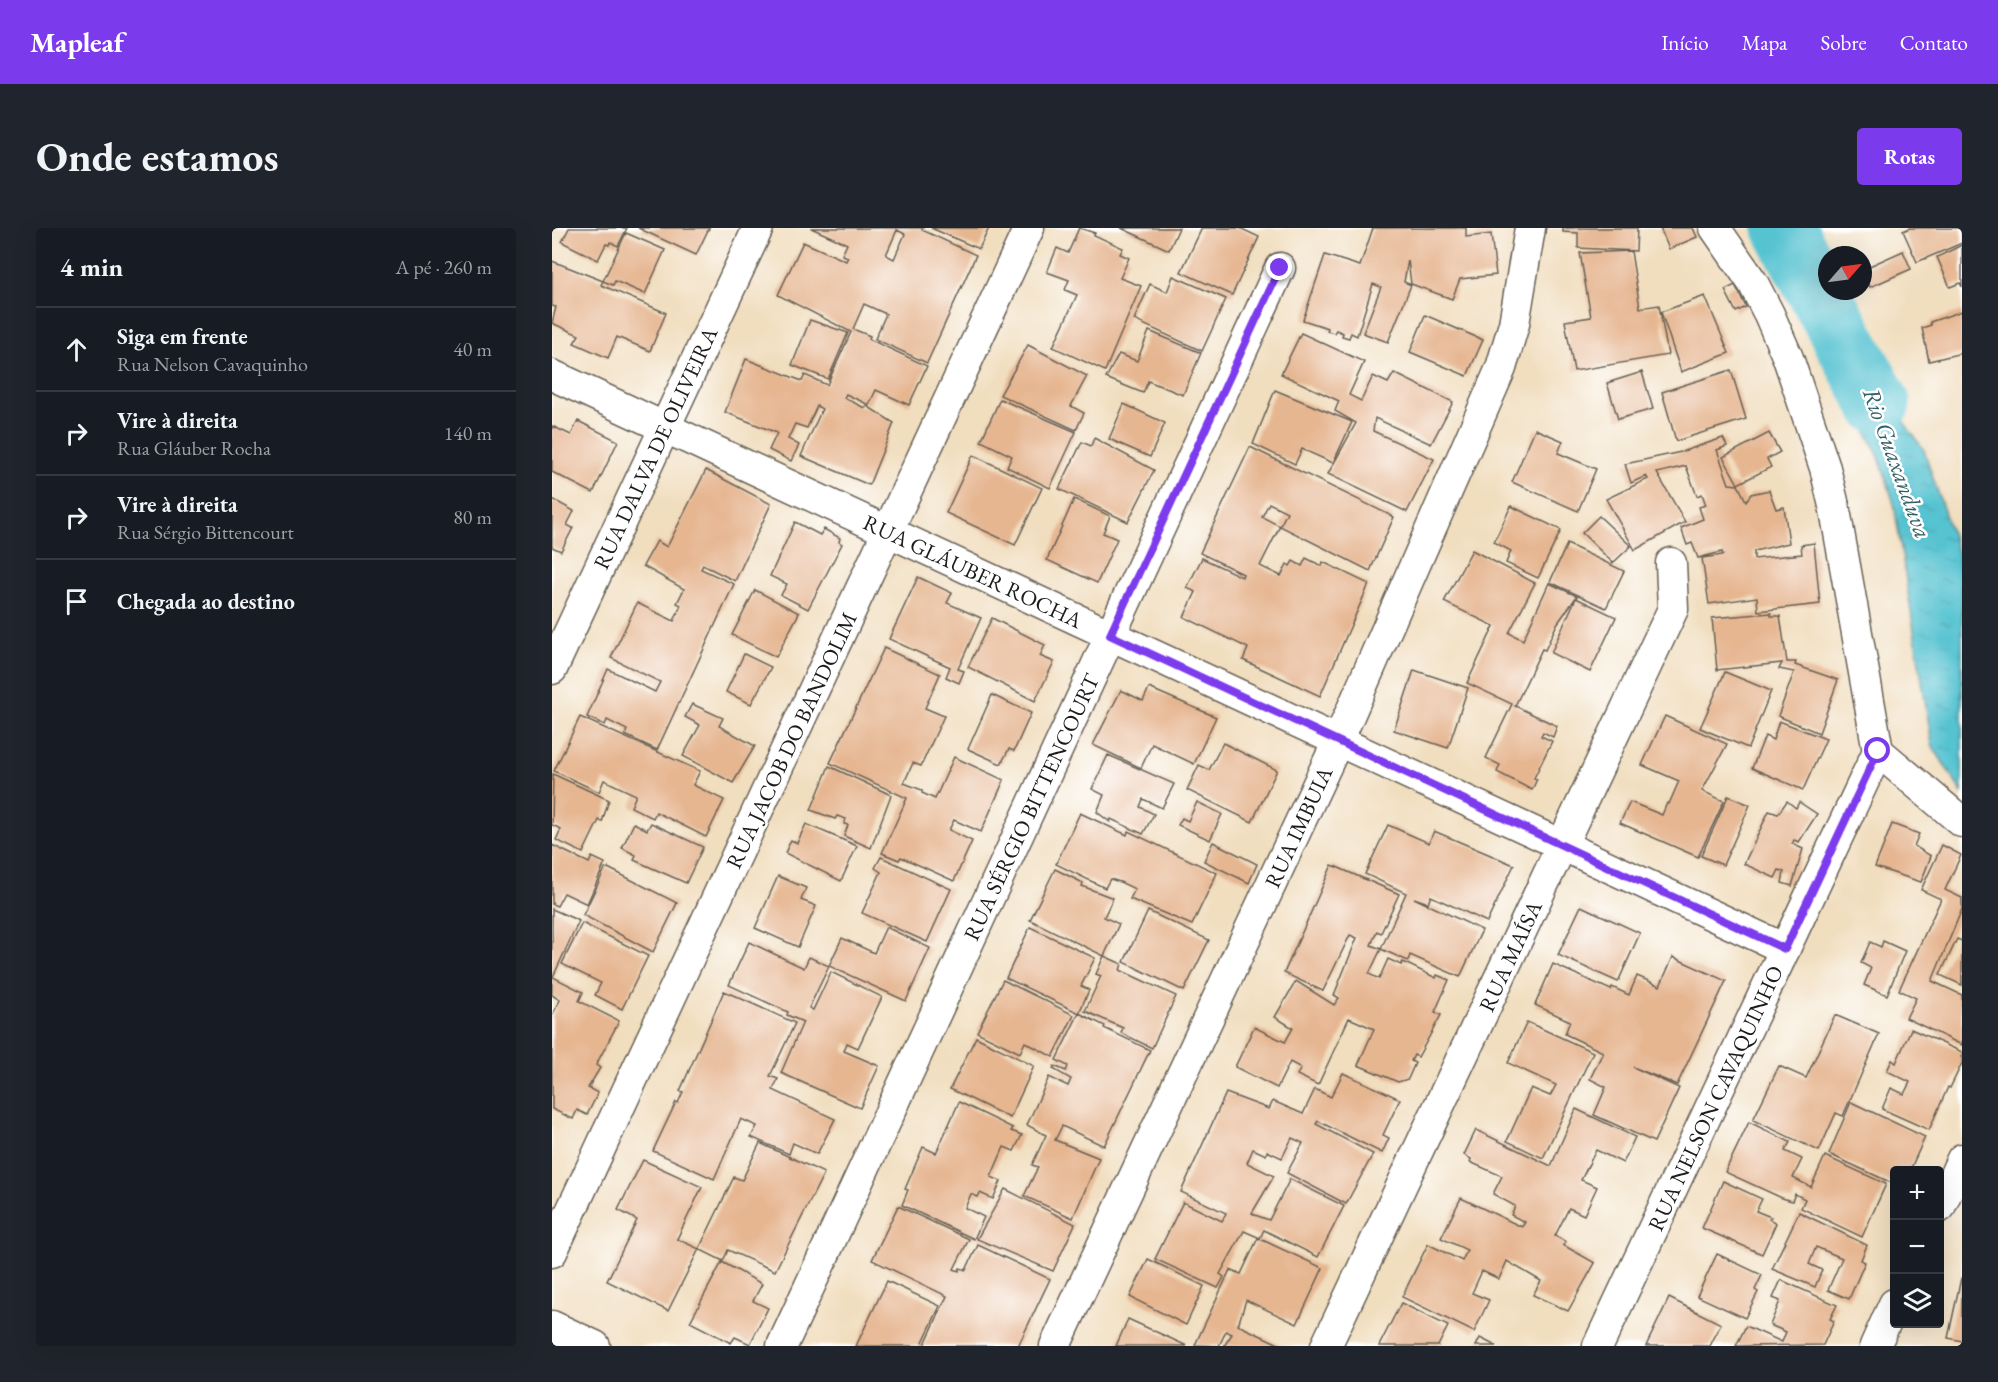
<!DOCTYPE html>
<html lang="pt">
<meta charset="utf-8">
<style>
body{margin:0;font-family:"EB Garamond",serif;background:#20242c;color:#f1f3f6}
.controls{position:absolute;right:18px;bottom:18px;display:grid;overflow:hidden;border-radius:6px;box-shadow:0 6px 24px #0002}
.controls button{width:54px;height:54px;display:grid;place-items:center;padding:0;border:0;border-bottom:2px solid #363941;background:#171b24;color:#f1f3f6;font:30px sans-serif}
.compass{position:absolute;left:1266px;top:18px;width:54px;height:54px;border-radius:50%;background:#171b24;box-shadow:0 6px 24px #0002;rotate:62deg}
.stop{position:absolute;width:18px;height:18px;margin:-14px;border:4px solid #7c3aed;border-radius:50%;background:#fff}
.stop.end{background:#7c3aed;border-color:#fff;box-shadow:0 2px 6px #0008}
.list{margin:0;padding:0;list-style:none}
h2{display:flex;justify-content:space-between;align-items:center;height:78px;margin:0;padding:0 24px;font-size:26px}
h2 small{font-size:20px;font-weight:400;color:#9ea1a6}
.list li{display:grid;grid-template-columns:39px 1fr auto;gap:18px;align-items:center;box-sizing:border-box;height:84px;padding:0 24px;border-top:2px solid #363941}
.list b{display:block;font-size:22px;white-space:nowrap}
.list p{margin:0;font-size:20px;white-space:nowrap;color:#9ea1a6}
.list em{font-size:20px;font-style:normal;color:#9ea1a6}
.icon{flex:none;width:33px;height:33px;fill:none;stroke:currentColor;stroke-width:2;stroke-linecap:round;stroke-linejoin:round}
.map{position:relative;flex:none;width:1410px;height:1118px;overflow:hidden;border-radius:6px}
header{display:flex;align-items:center;gap:36px;box-sizing:border-box;height:84px;padding:0 30px;background:#7c3aed;color:#fff}
header strong{font-size:28px}
nav{display:flex;gap:33px;margin-inline-start:auto;font-size:21px}
.intro{display:flex;align-items:center;justify-content:space-between;box-sizing:border-box;height:144px;padding:0 36px}
h1{margin:0;font-size:42px}
.button{padding:15px 27px;border-radius:6px;background:#7c3aed;color:#fff;font-size:21px;font-weight:700}
main{display:flex;gap:36px;padding:0 36px}
aside{flex:1;background:#171b24;border-radius:6px;box-shadow:0 6px 24px #0002}
.map>svg:first-child{display:block}
.water{fill:url(#water-ripples);stroke:#3a7076;stroke-width:1.5}
.lines{fill:none;stroke-linecap:round;stroke-linejoin:round}
.river{stroke:#57c3d1;stroke-width:63}
.building{fill:#e6b691;fill-rule:evenodd}
.minor-casing{stroke:#676055;stroke-width:33}
.minor{stroke:#fff;stroke-width:30}
.route{stroke:#7c3aed;stroke-width:8}
.labels{text-anchor:middle;stroke-width:5;stroke-linejoin:round;paint-order:stroke}
.street-label{font-size:22px;fill:#1c1c1c;stroke:#fff}
.water-label{font-size:24px;font-style:italic;fill:#345f64;stroke:#fff}
</style>
<header>
<strong>Mapleaf</strong>
<nav><a>Início</a><a>Mapa</a><a>Sobre</a><a>Contato</a></nav>
</header>
<div class="intro"><h1>Onde estamos</h1><a class="button">Rotas</a></div>
<main>
<aside>
<h2>4 min<small>A pé · 260 m</small></h2>
<ul class="list">
<li><svg class="icon" aria-label="ahead" viewBox="0 0 24 24"><path d="M12 20V5M6 11l6-6 6 6"/></svg><div><b>Siga em frente</b><p>Rua Nelson Cavaquinho</p></div><em>40 m</em></li>
<li><svg class="icon" aria-label="right" viewBox="0 0 24 24"><path d="M7 20v-9h11M14 6l5 5-5 5"/></svg><div><b>Vire à direita</b><p>Rua Gláuber Rocha</p></div><em>140 m</em></li>
<li><svg class="icon" aria-label="right" viewBox="0 0 24 24"><path d="M7 20v-9h11M14 6l5 5-5 5"/></svg><div><b>Vire à direita</b><p>Rua Sérgio Bittencourt</p></div><em>80 m</em></li>
<li><svg class="icon" aria-label="arrive" viewBox="0 0 24 24"><path d="M6 21V4h12l-3 4 3 4H6"/></svg><div><b>Chegada ao destino</b></div></li>
</ul>
</aside>
<div class="map">
<svg width="1410" height="1118" viewBox="0 0 1410 1118">
<defs>
<pattern id="water-ripples" width="26" height="14" patternUnits="userSpaceOnUse" patternTransform="scale(1.5)"><rect width="26" height="14" fill="#57c3d1"/><path d="M2 4q2-2 4 0t4 0M15 11q2-2 4 0t4 0" fill="none" stroke="#4ba7b3"/></pattern>
</defs>
<rect width="100%" height="100%" fill="#fff"/>
<filter id="ink" filterUnits="userSpaceOnUse"><feTurbulence type="fractalNoise" baseFrequency=".0167" numOctaves="2"/><feDisplacementMap in="SourceGraphic" scale="12" xChannelSelector="R" yChannelSelector="G"/><feConvolveMatrix kernelMatrix="1 2 1 2 8 2 1 2 1" color-interpolation-filters="sRGB"/></filter>
<filter id="wash" filterUnits="userSpaceOnUse"><feTurbulence type="fractalNoise" baseFrequency=".008" numOctaves="4" result="noise"/><feDisplacementMap in="SourceGraphic" scale="24" xChannelSelector="R" yChannelSelector="G"/><feGaussianBlur stdDeviation="1.35" result="paint"/><feColorMatrix in="noise" values="0 0 0 0 0 0 0 0 0 0 0 0 0 0 0 0 0 1.4 0 .05"/><feComposite in="paint" operator="in"/></filter>
<g filter="url(#wash)">
<rect width="100%" height="100%" fill="#f1debf"/>
<path class="water" d="M1205,0H1227L1253,55L1372,222L1405,323L1410,350V565L1380,517L1342,276L1327,229L1262,100L1212,21Z"/>
<g class="lines">
<path class="river" d="M1232,0L1327,175"/>
</g>
<g id="blocks">
<g class="building">
<path d="M17,0H75L66,18L58,14L57,17L54,16L46,32L10,14Z"/>
<path d="M86,0H157L144,27Z"/>
<path d="M259,0H371L370,2L424,27L375,135L323,111L334,86L312,76L301,101L318,108L317,111L375,138L357,177L324,162L317,177L294,166L292,170L313,180L315,178L342,195L317,257L249,228L270,181L265,178L255,200L243,196L236,211L247,217L239,233L217,222L225,205L173,184L194,131L250,153L253,147L275,157L278,150L299,104L226,67L251,14L294,33L296,29L290,27L295,16ZM345,2L353,6L342,31L334,27Z"/>
<path d="M379,0H437L427,21Z"/>
<path d="M527,0L543,5L542,7L571,20L568,26L577,30L568,50L589,58L553,143L501,119L525,67L513,62L517,52L495,44L505,20L516,25Z"/>
<path d="M569,0H627L617,22Z"/>
<path d="M650,0H688L707,9L680,67L629,44Z"/>
<path d="M821,0H914V9L939,6L944,47L908,51L900,71L859,56L856,32L852,54L859,57L836,114L811,105L829,59L821,56L805,108L799,105L797,110L790,108L791,105L784,102L782,105L775,103L776,100L751,92L773,27L808,38Z"/>
<path d="M1011,0H1085L1084,23L1026,20V5L1011,4Z"/>
<path d="M1108,0H1141L1145,9L1117,21Z"/>
<path d="M1358,0H1410V15L1365,34L1351,3Z"/>
<path d="M74,5L113,22L93,66L63,53L61,57L51,53Z"/>
<path d="M1410,17V59L1408,55L1398,59L1385,29Z"/>
<path d="M1079,23L1088,80L1107,77L1116,127L1022,143L1013,93L1039,89L1028,25Z"/>
<path d="M1351,23L1359,41L1318,59L1311,41Z"/>
<path d="M0,33L51,53L49,57L114,85L98,123L65,109L56,130L22,115L27,107L0,95L4,79L0,78Z"/>
<path d="M621,48L674,71L650,123L582,92L598,56L615,64Z"/>
<path d="M1183,57L1194,79L1184,84L1173,62Z"/>
<path d="M1153,68L1177,125L1129,144L1109,84Z"/>
<path d="M1410,83V125L1377,133L1370,100L1379,97L1378,94Z"/>
<path d="M873,87L931,112L915,148L858,124Z"/>
<path d="M258,92L296,105L276,151L240,137Z"/>
<path d="M597,103L649,125L631,167L596,153L591,165L554,150L567,126L585,133Z"/>
<path d="M749,105L812,134L797,167L809,173L821,148L836,155L842,145L901,174L879,216L823,190L821,203L882,231L855,284L776,246L804,195L783,183L787,173L729,146Z"/>
<path d="M476,117L535,148L519,178L532,185L524,202L448,167Z"/>
<path d="M1179,142L1194,191L1124,213L1110,164Z"/>
<path d="M1090,144L1101,181L1066,191L1055,155Z"/>
<path d="M723,162L800,194L781,235L750,221L743,236L701,216Z"/>
<path d="M448,171L524,204L498,260L455,239L460,228L429,213Z"/>
<path d="M572,176L613,195L598,229L557,211Z"/>
<path d="M26,193L66,213L41,265L0,244V198L19,207Z"/>
<path d="M983,201L1011,213L1006,225L1044,241L1026,283L960,254Z"/>
<path d="M1217,205L1228,224L1215,231L1219,239L1186,256L1171,229Z"/>
<path d="M542,210L602,242L576,294L507,261L530,214L539,218Z"/>
<path d="M1171,210L1175,218L1165,222L1177,256L1186,257L1194,273L1199,266L1217,262L1224,281L1232,279L1237,315L1202,323V331L1250,326L1249,317L1262,315L1268,376L1206,383L1205,369L1157,376L1150,330L1171,327L1170,324L1146,330L1140,315L1135,317L1129,300L1151,291L1147,279L1154,277L1150,266L1145,268L1134,238L1105,245L1133,294L1083,322L1054,271L1096,251L1094,248L1079,255L1073,236L1129,224Z"/>
<path d="M698,219L842,289L818,343L728,298L735,284L717,275L710,289L728,298L708,338L729,348L735,336L738,338L741,333L750,338L754,330L770,338L771,334L817,356L768,468L691,432L696,420L632,389L644,364L635,360L650,330L690,349L691,346L648,325Z"/>
<path d="M421,227L490,260L463,317L394,285Z"/>
<path d="M154,242L219,276L183,353L151,337L149,341L182,356L105,522L73,507L75,502L55,492L53,497L35,489L56,441L103,464L108,454L59,430L85,375L122,393L129,377L125,375L132,361L91,338L105,313L115,319Z"/>
<path d="M0,271L22,283L15,297L21,300L9,323L0,319Z"/>
<path d="M522,271L558,288L551,305L565,311L545,355L495,332Z"/>
<path d="M959,278L1009,302L986,350L954,335L959,323L942,314Z"/>
<path d="M1047,288L1079,318L1061,335L1030,305Z"/>
<path d="M243,294L268,307L272,301L288,310L287,314L290,316L256,381L229,367L235,356L218,348Z"/>
<path d="M1015,316L1072,343L1054,380L998,354Z"/>
<path d="M920,322L983,355L957,405L971,412L997,355L1025,368L1005,396L993,422L990,421L963,478L1005,498L1001,509L991,504L989,508L1000,513L982,550L985,551L980,562L945,544L948,537L934,530L960,476L915,455L942,398L892,374Z"/>
<path d="M366,349L400,365L395,375L429,390L406,441L412,443L407,455L394,449L398,439L337,411Z"/>
<path d="M203,362L247,385L224,429L180,407Z"/>
<path d="M1024,370L1064,389L1038,444L999,425Z"/>
<path d="M1219,385V388H1228L1235,434H1244L1243,437L1286,452L1267,505L1226,488L1242,444L1227,441L1230,435L1165,442L1160,390Z"/>
<path d="M440,390L493,417L488,428L502,434L483,473L416,439Z"/>
<path d="M332,420L388,446L373,480L392,488L369,538L361,535L352,555L370,562V565L383,571L402,529L452,552L429,604L402,592L397,602L420,613L402,653L349,629L347,632L330,625L355,570L278,535Z"/>
<path d="M192,426L219,439L199,476L174,464Z"/>
<path d="M862,442L916,460L896,520L842,502Z"/>
<path d="M1173,444L1219,463L1196,520L1148,500Z"/>
<path d="M597,460L664,489L642,536L600,516L589,540L541,517L569,462L591,473Z"/>
<path d="M440,467L479,485L462,523L457,521L449,536L416,521Z"/>
<path d="M140,476L171,490L167,498L203,518L181,555L131,528L148,497L133,489Z"/>
<path d="M1113,488L1175,516L1150,563L1172,573L1146,629L1068,595L1078,574L1110,587L1115,575L1117,576L1127,553L1090,537Z"/>
<path d="M28,489L148,543L141,557L172,572L154,609L104,584L101,590L79,579L84,567L52,552L47,564L2,543Z"/>
<path d="M1227,493L1274,511L1251,562L1200,540L1213,508L1221,512Z"/>
<path d="M671,515L725,542L700,594L635,562L647,537L657,542Z"/>
<path d="M556,527L622,556L610,580L591,571L588,579L602,586L591,606L559,591L558,594L545,584L552,567L540,561Z"/>
<path d="M277,538L339,567L319,620L292,608L296,597L292,596L294,591L285,588L283,591L259,582Z"/>
<path d="M1,546L57,572L50,594L47,592L31,625L4,612L9,601L0,597Z"/>
<path d="M1176,568L1198,577L1171,637L1149,628Z"/>
<path d="M1235,573L1244,580L1247,574L1265,586L1247,614L1242,612L1240,616L1251,621L1240,658L1230,655L1232,644L1227,642L1223,650L1192,636L1217,583L1226,586Z"/>
<path d="M645,574L670,586L658,612L626,597L630,590L636,593Z"/>
<path d="M528,585L575,607L576,603L665,645L640,697L578,671L583,661L568,654L558,651L553,660L504,636Z"/>
<path d="M82,595L95,602L99,595L151,619L134,655L82,632L84,627L70,620Z"/>
<path d="M254,596L305,618L289,653L233,625L239,612L245,615Z"/>
<path d="M1340,596L1367,606L1362,618L1379,628L1369,654L1323,639Z"/>
<path d="M836,597L877,615L882,603L962,637L935,694L879,668L876,675L862,670L930,702L908,749L858,727L856,733L829,721L854,665L813,646Z"/>
<path d="M661,614L705,636L697,655L652,633Z"/>
<path d="M0,617L37,635L40,629L53,635L35,676L12,665L5,678L0,676Z"/>
<path d="M1390,617L1409,627L1393,662L1410,670V681L1380,753L1410,767V817L1354,790L1364,770L1347,762L1389,671L1369,662Z"/>
<path d="M329,629L399,661L375,714L310,685L329,644L323,640Z"/>
<path d="M780,637L847,666L829,705L825,703L819,717L829,721L817,746L827,751L836,731L849,737L851,734L884,750L885,747L897,752L883,784L889,787L866,829L862,827L859,833L863,835L856,851L846,854L806,837L822,801L797,790L766,857L745,847L749,840L738,834L725,860L683,839L702,799L733,814L741,800L723,789L744,753L782,777L787,770L782,767L805,710L798,707L771,763L732,745Z"/>
<path d="M56,640L125,675L101,724L31,687L53,641Z"/>
<path d="M503,641L531,655L530,658L561,670L552,689L567,696L552,728L478,692Z"/>
<path d="M226,648L254,660L249,672L264,678L246,719L203,700Z"/>
<path d="M1029,678L1088,705L1066,754L1006,727Z"/>
<path d="M0,681L27,693L1,749L31,764L27,773L67,793L44,837L48,840L36,860L46,865L35,887L25,882L21,891L0,881V788L8,772L0,767Z"/>
<path d="M596,683L657,712L632,763L572,734Z"/>
<path d="M30,695L96,728L70,781L43,767L49,755L10,736Z"/>
<path d="M334,699L378,720L354,773L277,738L290,710L322,725Z"/>
<path d="M478,699L543,730L529,758L537,762L527,785L454,750Z"/>
<path d="M1405,711L1410,713V757L1388,747Z"/>
<path d="M1331,713L1353,723L1335,767L1312,757L1319,740L1309,735L1318,714L1329,719Z"/>
<path d="M197,714L252,740L257,729L277,738L257,780L261,782L279,744L330,769L306,820L295,815L292,823L327,838L308,880L229,845L251,794L235,787L236,784L177,757Z"/>
<path d="M552,728L570,736L568,742L624,768L600,820L569,805L571,800L533,783L549,748L544,746Z"/>
<path d="M1121,729L1174,753L1125,857L1081,839L1127,860L1102,914L1042,887L1054,859L1038,851L1051,824L1013,806L1018,793L983,777L1001,736L1059,762L1060,759L1077,767L1085,748L1108,758Z"/>
<path d="M451,752L522,787L501,829L473,814L468,825L425,804Z"/>
<path d="M172,763L243,795L218,848L226,851L221,862L283,891L265,926L241,915L237,926L199,909L205,898L189,891L162,951L101,923L124,874L126,875L131,864L128,863Z"/>
<path d="M527,785L553,798L552,800L598,822L552,918L510,898L503,912L547,930L521,990L472,968L486,939L480,937L494,907L475,897L497,849L516,858L519,851L501,841L502,838L514,843L516,838L504,832Z"/>
<path d="M1283,787L1327,806L1291,888L1284,885L1267,923L1201,892L1227,838L1254,850Z"/>
<path d="M975,794L1041,824L991,930L955,913L979,860L998,868L1004,857L956,835Z"/>
<path d="M1359,801L1410,824V835L1398,860L1396,859L1377,902L1330,881L1339,860L1352,866L1358,854L1335,843L1340,832L1344,835Z"/>
<path d="M424,809L482,838L458,890L398,861Z"/>
<path d="M791,845L848,871L831,907L837,910L830,925L766,893L764,896L821,926L794,976L735,945L751,915L740,910L730,930L715,923L714,927L701,921L695,935L722,948L700,985L703,987L717,992L738,951L792,978L766,1029L712,1002L708,1010L692,1003L668,1046L672,1049L666,1060L603,1031L631,974L670,993L674,985L629,964L674,865L717,881L721,873L751,886L763,861L779,869Z"/>
<path d="M407,874L461,900L459,903L470,907L462,923L452,919L439,949L449,953L441,971L428,965L426,969L419,966L413,980L432,989L422,1011L350,977L356,962L353,961L371,919L384,925Z"/>
<path d="M1299,874L1373,909L1358,942H1342V956L1277,926Z"/>
<path d="M1024,881L1083,909L1071,935L1044,922L1029,952L1045,959L1032,987L1017,980L1003,1008L1014,1014L1011,1017L1043,1035L1016,1083L981,1067L989,1053L955,1033L947,1051L930,1043L920,1065L937,1072L922,1104L850,1069L876,1016L910,1033L915,1022L889,1010L909,970L970,999L973,994L959,987L963,978L941,966L950,948L918,934L919,931L912,927L924,902L999,938Z"/>
<path d="M1197,894L1238,914L1233,923L1250,931L1241,950L1259,959L1273,928L1334,956L1310,1009L1249,980L1253,971L1243,966L1240,973L1230,970L1173,944Z"/>
<path d="M208,915L272,945L223,1043L176,1022L171,1033L147,1021L116,1083L55,1053L85,992L66,982L91,932L150,959L125,1011L147,1021L182,949L190,952Z"/>
<path d="M1171,953L1210,971L1204,983L1219,989L1217,991L1224,995L1210,1026L1150,1000Z"/>
<path d="M453,961L523,996L501,1043L425,1011Z"/>
<path d="M346,978L417,1011L402,1041L407,1043L408,1040L414,1042L426,1017L498,1051L466,1118H372L395,1068L320,1032Z"/>
<path d="M1247,984L1315,1017L1309,1032L1313,1034L1297,1071L1276,1062L1290,1030L1264,1019L1257,1036L1270,1042L1263,1059L1220,1041Z"/>
<path d="M706,1010L771,1040L745,1096L694,1072L686,1097L731,1118H672L680,1106L674,1103L667,1118L643,1117L678,1042L689,1046Z"/>
<path d="M1165,1026L1210,1047L1203,1062L1206,1064L1193,1090L1145,1068Z"/>
<path d="M596,1031L652,1058L634,1097L578,1069Z"/>
<path d="M170,1034L210,1056L201,1073L216,1080L198,1116L183,1109L179,1115L138,1094Z"/>
<path d="M1409,1050H1410V1113L1396,1110Z"/>
<path d="M1229,1052L1285,1077L1278,1091L1282,1093L1271,1117L1184,1118L1194,1098L1230,1114L1234,1104L1218,1097L1228,1073L1221,1070Z"/>
<path d="M335,1053L388,1078L369,1118H304Z"/>
<path d="M1117,1070L1169,1096L1158,1118H1094Z"/>
<path d="M849,1075L896,1098L886,1118H827Z"/>
<path d="M576,1091L635,1118H564Z"/>
<path d="M928,1110L944,1118H924Z"/>
</g>
</g>
</g>
<g filter="url(#ink)">
<use href="#blocks" fill-opacity="0" stroke="#676055" stroke-width="1.5"/>
<g class="lines">
<g class="minor-casing">
<g id="minor">
<path d="M1163,0L1201,55L1217,86L1236,130L1273,240L1283,282L1326,523L1410,594"/>
<path d="M0,147L1233,721"/>
<path d="M0,441L206,0"/>
<path d="M1388,979L1410,931"/>
<path d="M0,1024L477,0"/>
<path d="M0,1098L43,1118"/>
<path d="M230,1118L728,40"/>
<path d="M503,1118L786,513L949,140L962,96L978,0"/>
<path d="M774,1118L1121,381L1119,335"/>
<path d="M1046,1118L1326,523"/>
<path d="M1323,1118L1342,1076"/>
</g>
</g>
<use href="#minor" class="minor"/>
</g>
</g>
<g class="lines" filter="url(#ink)">
<path class="route" d="M728,40L558,407L1233,721L1326,523"/>
</g>
<g class="labels">
<g class="street-label">
<text transform="translate(103 220) rotate(-65)" y="8">RUA DALVA DE OLIVEIRA</text>
<text transform="translate(421 343) rotate(25)" y="8">RUA GLÁUBER ROCHA</text>
<text transform="translate(239 512) rotate(-65)" y="8">RUA JACOB DO BANDOLIM</text>
<text transform="translate(479 579) rotate(-65)" y="8">RUA SÉRGIO BITTENCOURT</text>
<text transform="translate(746 599) rotate(-65)" y="8">RUA IMBUIA</text>
<text transform="translate(958 728) rotate(-65)" y="8">RUA MAÍSA</text>
<text transform="translate(1163 870) rotate(-65)" y="8">RUA NELSON CAVAQUINHO</text>
</g>
<g class="water-label">
<text transform="translate(1345 235) rotate(70)" y="8">Rio Guaxanduva</text>
</g>
</g>
</svg>
<div class="controls">
<button>+</button>
<button>−</button>
<button><svg class="icon" aria-label="layers" viewBox="0 0 24 24"><path d="M12 4l9 5-9 5-9-5zM3 14l9 5 9-5"/></svg></button>
</div>
<svg class="compass" viewBox="-18 -18 36 36"><path d="M0-13l5 13h-10z" fill="#e53935"/><path d="M0 13l5-13h-10z" fill="#9ea1a6"/></svg>
<div class="stop" style="left:1326px;top:523px"></div>
<div class="stop end" style="left:728px;top:40px"></div>
</div>
</main>
